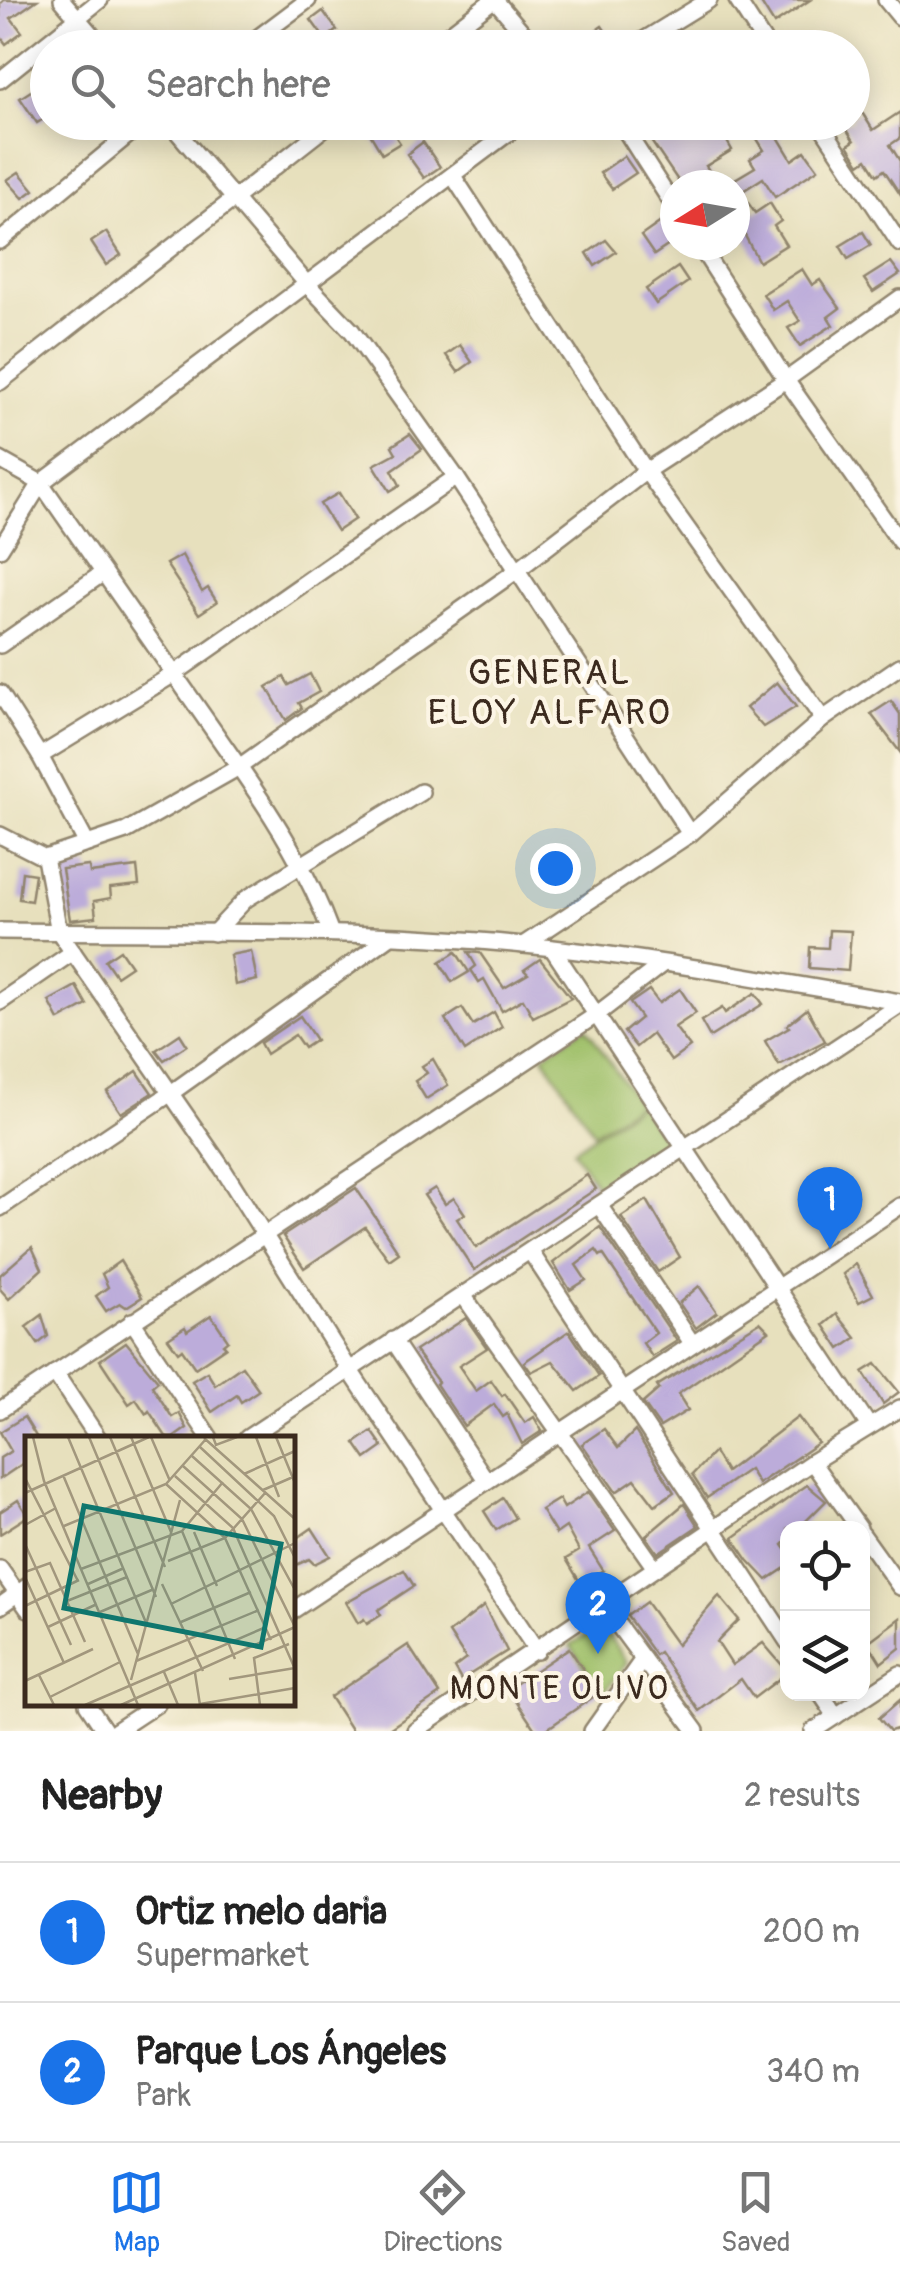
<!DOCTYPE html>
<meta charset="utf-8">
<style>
body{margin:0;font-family:Pangolin,sans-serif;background:#f6f6f6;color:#222}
.controls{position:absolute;right:30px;bottom:30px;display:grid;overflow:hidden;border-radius:20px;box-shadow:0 5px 25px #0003}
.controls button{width:90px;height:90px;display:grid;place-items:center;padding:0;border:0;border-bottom:2px solid #e0e0e0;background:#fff;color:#222;font:50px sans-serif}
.compass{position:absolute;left:660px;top:170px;width:90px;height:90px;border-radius:50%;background:#fff;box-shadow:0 5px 25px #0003;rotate:259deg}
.you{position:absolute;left:555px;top:868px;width:35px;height:35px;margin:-25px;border:8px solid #fff;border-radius:50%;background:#1a73e8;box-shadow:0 0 0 15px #1a73e833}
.badge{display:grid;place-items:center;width:65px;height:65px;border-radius:50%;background:#1a73e8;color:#fff;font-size:32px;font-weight:700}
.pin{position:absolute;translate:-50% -82px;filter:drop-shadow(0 2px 5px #0008)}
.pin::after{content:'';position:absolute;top:52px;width:35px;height:30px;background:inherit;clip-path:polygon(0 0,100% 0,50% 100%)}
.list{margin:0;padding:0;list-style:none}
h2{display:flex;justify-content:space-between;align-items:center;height:130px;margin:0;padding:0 40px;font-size:42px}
h2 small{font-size:32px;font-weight:400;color:#767676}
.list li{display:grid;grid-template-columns:65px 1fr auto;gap:30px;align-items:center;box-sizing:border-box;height:140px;padding:0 40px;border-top:2px solid #e0e0e0}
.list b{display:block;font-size:38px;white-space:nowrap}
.list p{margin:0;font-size:32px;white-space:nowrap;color:#767676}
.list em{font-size:32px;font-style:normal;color:#767676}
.icon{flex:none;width:55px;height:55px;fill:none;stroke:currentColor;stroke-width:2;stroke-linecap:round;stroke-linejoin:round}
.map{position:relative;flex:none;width:900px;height:1731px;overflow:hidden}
.search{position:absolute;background:#fff;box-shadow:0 5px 25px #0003;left:30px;right:30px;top:30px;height:110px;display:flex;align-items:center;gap:25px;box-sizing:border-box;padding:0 35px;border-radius:55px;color:#767676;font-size:38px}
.sheet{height:410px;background:#fff}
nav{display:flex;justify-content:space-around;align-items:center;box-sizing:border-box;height:140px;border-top:2px solid #e0e0e0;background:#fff;font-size:28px;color:#767676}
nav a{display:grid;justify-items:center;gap:5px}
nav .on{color:#1a73e8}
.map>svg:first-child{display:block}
.green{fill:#9ebf67;stroke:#6c7442;stroke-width:2.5}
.building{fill:#bcacda}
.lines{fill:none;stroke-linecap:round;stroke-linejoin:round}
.minor-casing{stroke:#91856e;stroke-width:20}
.minor{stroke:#fff;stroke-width:15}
.labels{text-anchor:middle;stroke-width:8;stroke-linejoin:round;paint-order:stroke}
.neighbourhood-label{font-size:32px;letter-spacing:2.5px;fill:#3b2a1e;stroke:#fcf5e5}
.quarter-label{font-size:35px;letter-spacing:2.5px;fill:#3b2a1e;stroke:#fcf5e5}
.inset-road{fill:none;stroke:#a2977d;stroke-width:2.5}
.view{fill:#0f766e;fill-opacity:0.15;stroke:#0f766e;stroke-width:5}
.inset-edge{fill:none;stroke:#3b2a1e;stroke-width:5}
</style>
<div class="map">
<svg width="900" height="1731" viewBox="0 0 900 1731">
<rect width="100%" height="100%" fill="#fcf5e5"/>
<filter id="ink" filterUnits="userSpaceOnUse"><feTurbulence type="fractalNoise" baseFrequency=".01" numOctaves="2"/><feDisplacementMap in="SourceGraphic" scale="20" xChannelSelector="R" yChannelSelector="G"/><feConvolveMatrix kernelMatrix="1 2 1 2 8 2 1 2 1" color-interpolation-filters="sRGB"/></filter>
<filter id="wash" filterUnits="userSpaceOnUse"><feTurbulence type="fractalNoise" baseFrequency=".0048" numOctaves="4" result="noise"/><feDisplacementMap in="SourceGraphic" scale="40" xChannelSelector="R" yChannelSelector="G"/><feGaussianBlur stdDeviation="2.25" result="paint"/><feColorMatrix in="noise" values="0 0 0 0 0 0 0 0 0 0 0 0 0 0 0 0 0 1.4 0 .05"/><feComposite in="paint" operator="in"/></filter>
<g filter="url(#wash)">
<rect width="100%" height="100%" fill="#e7e0bd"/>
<g class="green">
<path d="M586,1027L638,1103L594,1133L543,1056Z"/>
<path d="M639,1104L666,1143L599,1189L573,1150Z"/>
<path d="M596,1631L606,1632L627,1663L603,1694L570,1645Z"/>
</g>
<g id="blocks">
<g class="building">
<path d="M4,0H37L11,18L22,32L6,44L0,36V4Z"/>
<path d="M759,0H810L774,24Z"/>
<path d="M323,11L337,30L325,39L311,20Z"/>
<path d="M602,26L612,41L603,48H588L582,40Z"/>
<path d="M48,80V116L37,123L20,98Z"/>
<path d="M861,111L873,130L900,112V138L890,145L900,161V194L884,170L877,175L867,159L860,164L848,145L854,141L842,122H852V116Z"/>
<path d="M638,122H683L694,139L717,124L732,150L706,166L716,181L710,185H681Z"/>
<path d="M761,122H801L778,137L792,160L805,151L818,169L775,197L763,178L738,194L735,185L730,182L755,167L750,159L764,150L751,129Z"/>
<path d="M387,124L400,143L382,154L370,134Z"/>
<path d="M423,142L440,167L424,178L407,154Z"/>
<path d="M624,156L636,173L612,189L600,173Z"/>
<path d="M19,172L34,190L23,198L7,180Z"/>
<path d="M744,197L755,213L770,203L781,221L774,226L786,245L759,262L735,217V203Z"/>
<path d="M665,219L675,233V241L654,255L641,236Z"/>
<path d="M106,232L121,255L106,265L91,242Z"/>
<path d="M863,232L871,245L848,259L840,246Z"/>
<path d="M606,240L616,252L595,266L587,253Z"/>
<path d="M891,262L900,274L873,292L864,279Z"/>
<path d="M678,267L688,282L656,304L646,289Z"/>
<path d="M802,269L812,285L820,280L840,308L828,317L833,325L800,346L788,328L800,321L787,301L773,310L763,294Z"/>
<path d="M460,345L472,362L458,372L446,355Z"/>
<path d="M410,434L422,449L392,470L400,485L390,491L374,465L396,453L392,446Z"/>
<path d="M339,493L355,519L337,531L320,504Z"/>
<path d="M182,555L202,592L208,588L217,602L199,614L166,564Z"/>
<path d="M310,674L319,692L299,703L302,708L286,720L267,687L284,677L289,685Z"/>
<path d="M777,682L796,707L763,727L746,708Z"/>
<path d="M891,701L900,714V752L871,714Z"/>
<path d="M89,866L90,873L137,867L139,885L110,888L111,898L94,901L96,917L70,920L62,869Z"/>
<path d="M22,872L35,874L31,901L19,899Z"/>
<path d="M829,930L851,931L848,971L809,968L810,947L828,948Z"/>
<path d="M120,950L131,966L116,976L105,960Z"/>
<path d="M251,951L257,980L235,985L230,955Z"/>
<path d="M456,952L469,972L452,982L440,962Z"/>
<path d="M468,952L480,953L504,988L528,974L524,970L540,959L571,998L533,1017L523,999L502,1011L484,979L479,982L471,970L476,966Z"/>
<path d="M76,986L87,1005L59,1020L49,1001Z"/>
<path d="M680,989L696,1013L675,1027L690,1047L671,1061L652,1034L636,1047L624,1032L641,1018L630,1003L649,990L659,1003Z"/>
<path d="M755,993L763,1004L710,1037L701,1021L722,1008L725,1013Z"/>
<path d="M462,1008L473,1025L494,1012L502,1027L465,1051L445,1019Z"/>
<path d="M807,1009L825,1041L779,1065L765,1041L789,1027L787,1025Z"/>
<path d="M300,1016L316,1040L304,1048L295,1035L266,1054L260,1043Z"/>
<path d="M180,1034L187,1045L164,1060L156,1050Z"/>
<path d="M433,1059L448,1085L426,1099L415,1081L427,1073L422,1066Z"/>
<path d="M137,1071L152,1093L121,1113L107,1092Z"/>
<path d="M587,1175L596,1189L474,1270L424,1195L435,1188L445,1204L454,1198L465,1214L457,1219L476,1248Z"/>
<path d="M356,1188L399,1253L389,1260L365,1227L304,1268L283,1236Z"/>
<path d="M647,1200L680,1257L658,1272L621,1217Z"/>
<path d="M600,1227L677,1341L652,1357L643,1343L656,1333L603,1254L600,1256L596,1250L576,1265L586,1280L570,1290L553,1263Z"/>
<path d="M32,1247L42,1269L9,1299L0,1289V1275Z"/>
<path d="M120,1261L142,1297L126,1307L120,1303L106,1311L96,1296L108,1287L102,1274Z"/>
<path d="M856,1264L873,1295L859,1302L843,1274Z"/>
<path d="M699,1286L717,1312L696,1328L679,1303Z"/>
<path d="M837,1314L856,1338L840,1349L824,1325Z"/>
<path d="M42,1315L48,1336L38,1344L26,1327Z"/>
<path d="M211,1315L228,1340L223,1344L226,1347L195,1368L182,1349L178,1352L168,1338L185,1327L187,1331Z"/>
<path d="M466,1318L487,1348L459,1366L476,1391L491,1380L502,1396L505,1394L525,1423L534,1417L542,1431L522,1444L507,1414L503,1417L494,1404L464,1426L436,1384L438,1382L415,1351Z"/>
<path d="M760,1322L769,1331L678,1394L688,1410L660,1427L643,1403L659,1389L657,1386Z"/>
<path d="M569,1331L599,1376L577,1391L553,1361L531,1372L524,1362Z"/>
<path d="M126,1342L158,1381L152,1386L172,1417L179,1413L187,1428L173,1438H167L149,1411L146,1414L136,1399L129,1404L100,1360Z"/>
<path d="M876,1364L899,1392L883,1404L863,1372Z"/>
<path d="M242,1366L259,1390L241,1402L237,1395L212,1412L192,1381L207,1372L215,1385Z"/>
<path d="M24,1417L37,1438H28V1460L0,1479V1458L11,1451L0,1432Z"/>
<path d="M798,1417L818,1443L758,1484L749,1469L707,1498L692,1475L714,1452L726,1472Z"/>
<path d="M604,1429L618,1448L635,1431L674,1492L655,1505L635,1479L616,1492L582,1444Z"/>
<path d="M372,1431L383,1447L366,1459L355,1443Z"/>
<path d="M807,1485L826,1501L799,1528H788V1540L783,1545L788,1552V1566L767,1580L748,1560L733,1538Z"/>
<path d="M588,1492L615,1531L589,1548L603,1570L581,1584L566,1559L579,1551L566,1527L556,1534L541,1510L559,1499L564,1508Z"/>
<path d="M503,1498L515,1518L496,1530L484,1511Z"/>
<path d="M18,1500L28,1516L0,1534V1512Z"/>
<path d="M684,1504L698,1526L658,1553L646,1536Z"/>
<path d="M312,1528L330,1556L314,1564L309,1559L292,1567V1542Z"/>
<path d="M404,1570L414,1586L378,1610L381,1615L367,1624L364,1619L358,1623L346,1602Z"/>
<path d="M719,1596L739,1620L717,1642L732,1665L763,1643L788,1672L754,1698L741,1679L699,1711L659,1652L655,1655L627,1616L646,1602L677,1645Z"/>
<path d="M484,1606L507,1651L461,1680L454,1668L466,1659L449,1633Z"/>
<path d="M900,1618V1648L881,1663L868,1642Z"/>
<path d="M408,1645L440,1694L386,1731H352L330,1697Z"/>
<path d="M569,1648L599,1693L544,1731H536L508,1689Z"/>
<path d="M900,1700V1728L890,1731L879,1718Z"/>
</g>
</g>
</g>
<g filter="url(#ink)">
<use href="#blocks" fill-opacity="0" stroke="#91856e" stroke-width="2.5"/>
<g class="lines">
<g class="minor-casing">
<g id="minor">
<path d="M62,0L103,48"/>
<path d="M495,0L536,48"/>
<path d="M737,0L768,48"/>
<path d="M886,0L900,17"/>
<path d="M244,48L308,0"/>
<path d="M431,48L493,0"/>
<path d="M631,48L709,0"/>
<path d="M0,80L100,0"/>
<path d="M169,122L306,283L352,331L456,477L690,834"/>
<path d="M620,122L675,208"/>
<path d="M819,122L900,244"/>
<path d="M453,176L646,471L823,719"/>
<path d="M0,241L144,122"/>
<path d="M699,245L786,380L900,542"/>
<path d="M0,382L332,122"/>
<path d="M0,460L41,483L239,767C275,819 309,873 331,933"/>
<path d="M0,549L41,483L523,122"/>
<path d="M0,645L103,573"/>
<path d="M0,693L40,756L87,844"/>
<path d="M40,756L174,674L456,477"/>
<path d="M0,835L45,858"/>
<path d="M0,931C174,933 350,928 524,945C650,957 775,982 900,1002"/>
<path d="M214,933L246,899L421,792"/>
<path d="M523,945L690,834L823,719L900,666"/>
<path d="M552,948L869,1426"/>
<path d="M0,1002L73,952"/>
<path d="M599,1205L692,1343"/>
<path d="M0,1208L171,1093L388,938"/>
<path d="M530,1251L788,1642"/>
<path d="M463,1295L655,1568"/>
<path d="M132,1321L210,1438"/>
<path d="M393,1340L486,1480"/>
<path d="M55,1373L98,1438"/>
<path d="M0,1410L596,1015L661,965"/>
<path d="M247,1438L900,1005"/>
<path d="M812,1462L859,1528"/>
<path d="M862,1534L900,1587"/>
<path d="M0,1569L28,1609"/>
<path d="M0,1606L28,1586"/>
<path d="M604,1606L696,1731"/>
<path d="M292,1611L900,1206"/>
<path d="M537,1651L349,1369L223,1169L59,932L45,858L126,831L239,767L516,571L646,471L786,380L900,298"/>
<path d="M821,1694L836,1716"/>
<path d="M87,1704L105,1731"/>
<path d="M116,1731L157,1704"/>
<path d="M415,1731L812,1462L900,1408"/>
<path d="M592,1731L643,1659"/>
<path d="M813,1731L900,1674"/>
</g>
</g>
<use href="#minor" class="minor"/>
</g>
</g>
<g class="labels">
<g class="neighbourhood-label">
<text x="560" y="1699">MONTE OLIVO</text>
</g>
<g class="quarter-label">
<text x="550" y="684">GENERAL<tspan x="550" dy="40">ELOY ALFARO</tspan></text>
</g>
</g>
<g transform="translate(25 1436)">
<rect width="270" height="270" fill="#e7e0bd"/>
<path class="inset-road" d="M8,1L19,45L113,269M43,1L122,189M64,1L131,161M85,1L140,131M106,1L146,96M126,1L145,45M188,1L191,9L212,1M231,1L254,61M251,1L270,47M179,2L270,83M175,11L249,80L270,122M167,20L226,73L270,154M158,30L217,83L270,191M219,38L270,15M38,39L113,218M150,40L208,92L270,233M0,42L53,145M141,48L200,102L246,204M238,54L268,41M0,57L124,1M0,89L31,72M39,90L141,48L181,3M157,95L198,46M169,96L192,150M0,108L46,209M143,125L200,102L241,56M56,133L157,95L210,223M0,136L25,127L60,206M0,141L39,227M63,148L99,132M137,148L178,235M42,165L102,141M146,168L270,107M0,170L54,144M75,176L129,153M156,186L226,156M23,191L72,168M111,225L234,174M139,236L153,269M170,237L175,269M14,239L29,269M204,243L270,232M106,244L155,64M0,245L68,213M25,261L95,226M175,268L270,252M60,269L241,191M96,269L270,191M235,269L229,222L264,208"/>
<path class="view" d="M59,70L256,108L236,211L39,172Z"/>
<rect width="270" height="270" class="inset-edge"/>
</g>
</svg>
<div class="controls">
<button><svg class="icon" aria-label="locate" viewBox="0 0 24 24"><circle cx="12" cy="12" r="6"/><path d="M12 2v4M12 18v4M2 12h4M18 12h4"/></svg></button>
<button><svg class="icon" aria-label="layers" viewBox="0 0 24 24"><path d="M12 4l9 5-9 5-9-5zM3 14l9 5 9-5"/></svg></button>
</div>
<svg class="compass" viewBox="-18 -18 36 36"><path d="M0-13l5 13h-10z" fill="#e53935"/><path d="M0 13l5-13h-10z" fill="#767676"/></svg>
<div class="you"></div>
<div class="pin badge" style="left:830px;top:1249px">1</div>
<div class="pin badge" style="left:598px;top:1654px">2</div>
<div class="search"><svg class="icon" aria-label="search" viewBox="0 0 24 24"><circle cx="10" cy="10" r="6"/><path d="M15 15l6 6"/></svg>Search here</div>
</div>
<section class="sheet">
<h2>Nearby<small>2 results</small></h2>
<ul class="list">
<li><span class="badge">1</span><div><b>Ortiz melo daria</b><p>Supermarket</p></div><em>200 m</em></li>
<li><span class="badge">2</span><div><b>Parque Los Ángeles</b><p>Park</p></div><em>340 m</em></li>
</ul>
</section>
<nav>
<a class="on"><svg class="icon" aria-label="map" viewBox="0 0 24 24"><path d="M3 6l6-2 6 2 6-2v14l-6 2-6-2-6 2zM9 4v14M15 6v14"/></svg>Map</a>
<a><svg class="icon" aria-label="directions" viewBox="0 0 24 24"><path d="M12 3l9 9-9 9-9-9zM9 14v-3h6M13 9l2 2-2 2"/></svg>Directions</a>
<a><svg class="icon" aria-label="saved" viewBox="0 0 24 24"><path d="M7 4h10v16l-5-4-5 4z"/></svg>Saved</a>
</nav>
